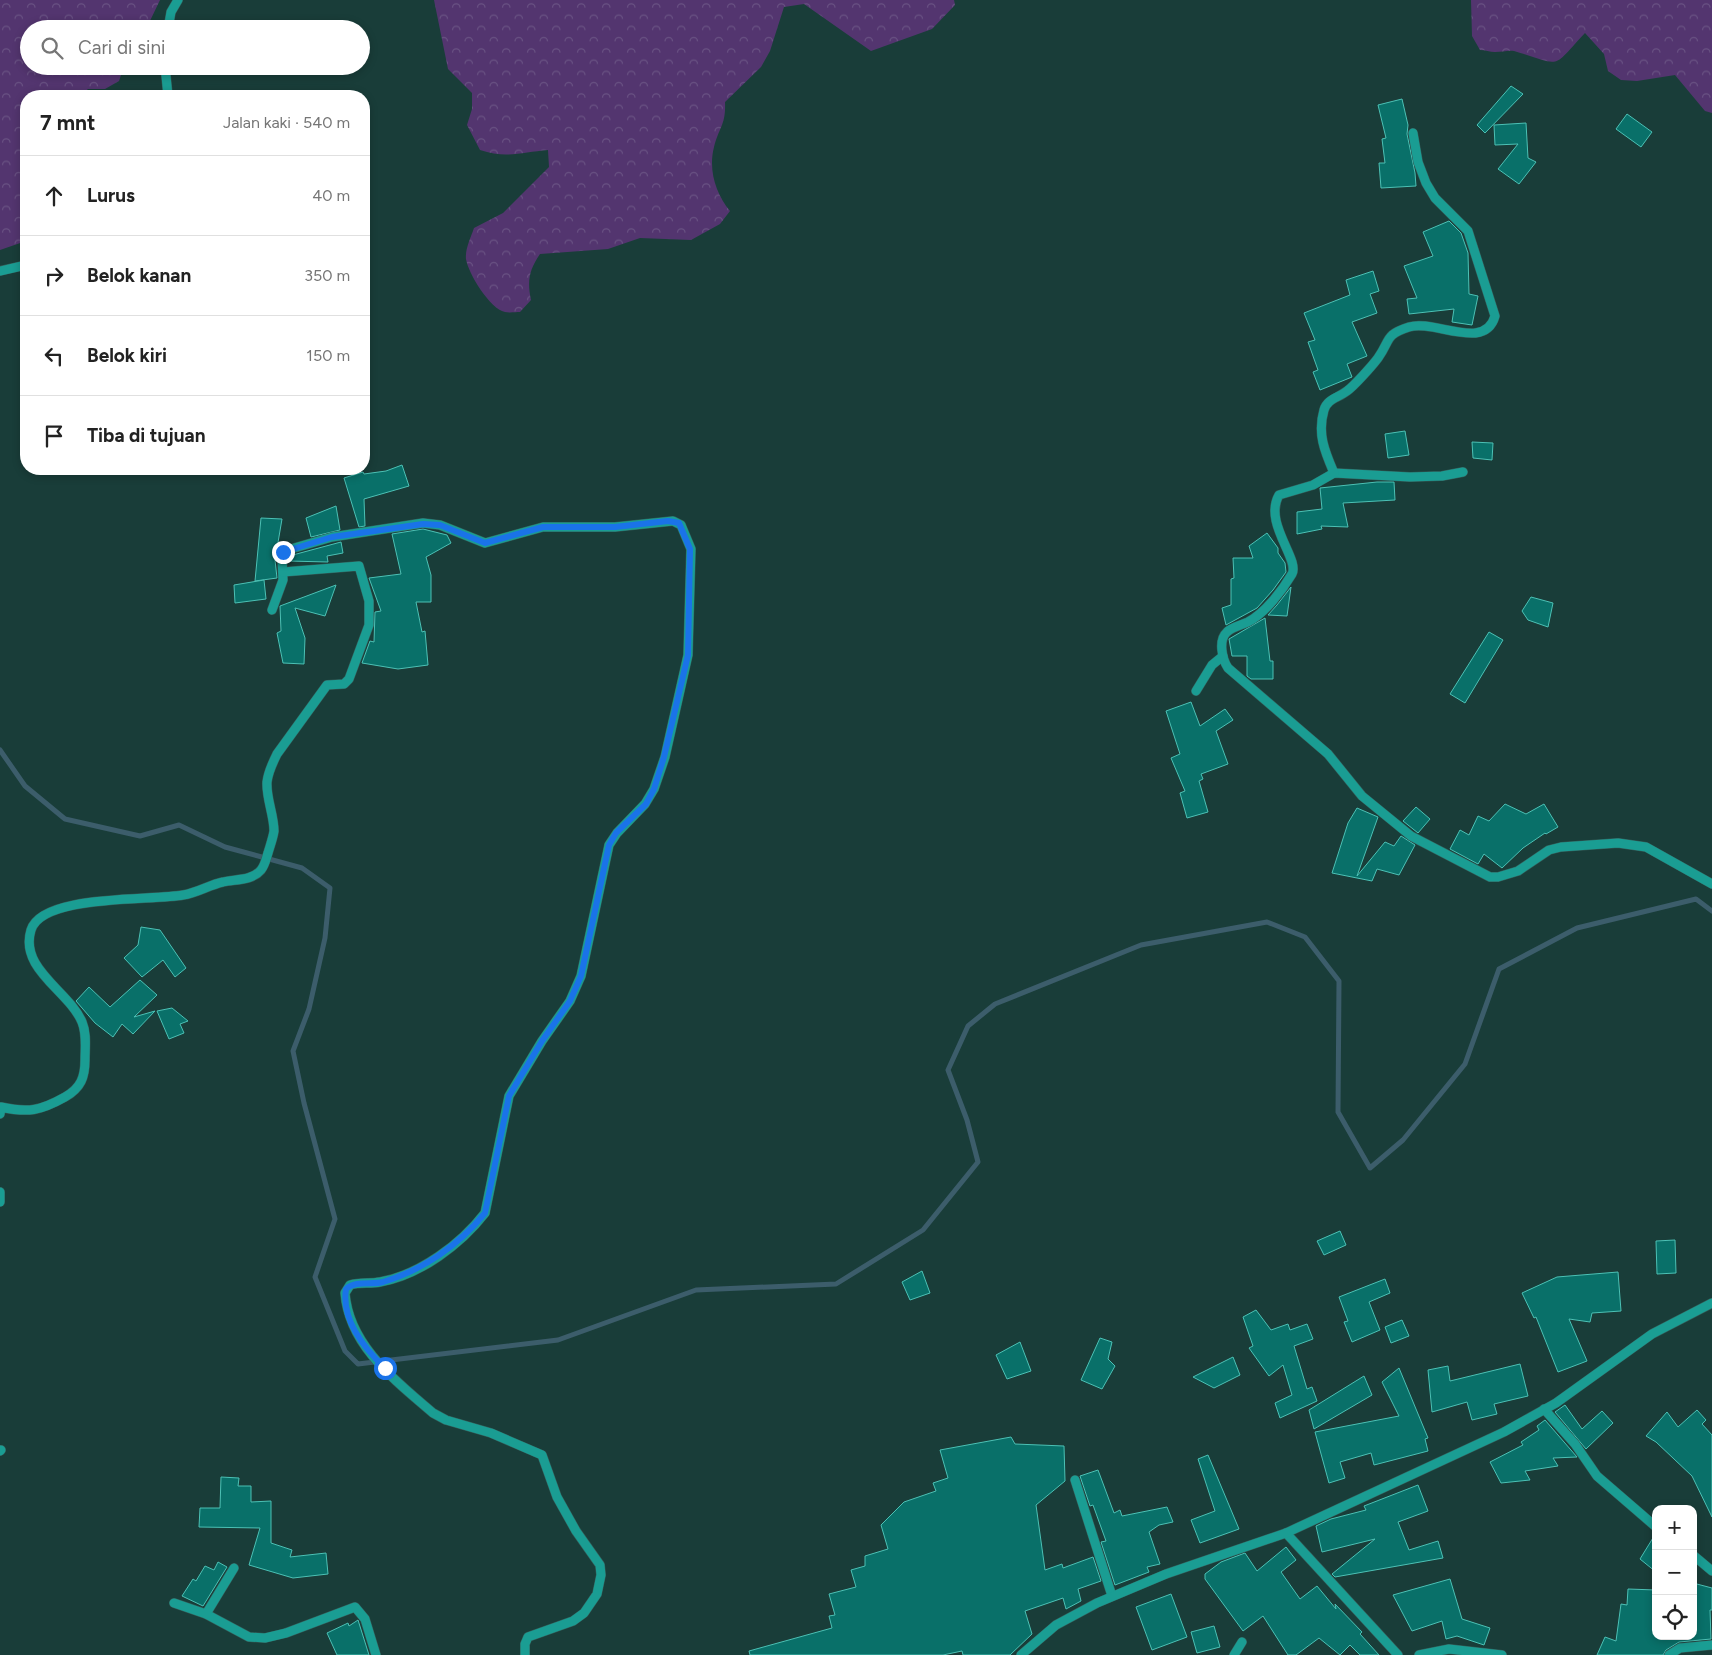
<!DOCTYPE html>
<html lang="id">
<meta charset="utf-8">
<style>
body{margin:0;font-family:Figtree,sans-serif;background:#f6f6f6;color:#222}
.controls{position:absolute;right:15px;bottom:15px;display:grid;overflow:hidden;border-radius:10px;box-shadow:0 2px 8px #0003}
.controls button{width:45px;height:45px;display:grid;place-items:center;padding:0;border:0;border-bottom:1px solid #e0e0e0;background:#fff;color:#222;font:25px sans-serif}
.stop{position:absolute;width:15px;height:15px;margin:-11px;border:4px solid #1a73e8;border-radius:50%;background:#fff}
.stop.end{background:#1a73e8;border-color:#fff;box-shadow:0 1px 5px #0008}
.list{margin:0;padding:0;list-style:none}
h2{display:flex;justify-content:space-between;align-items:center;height:65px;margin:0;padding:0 20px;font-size:21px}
h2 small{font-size:16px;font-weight:400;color:#767676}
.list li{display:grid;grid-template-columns:32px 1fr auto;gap:15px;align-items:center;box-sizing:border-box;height:80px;padding:0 20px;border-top:1px solid #e0e0e0}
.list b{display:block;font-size:19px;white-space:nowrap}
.list em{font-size:16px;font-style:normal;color:#767676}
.icon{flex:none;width:28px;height:28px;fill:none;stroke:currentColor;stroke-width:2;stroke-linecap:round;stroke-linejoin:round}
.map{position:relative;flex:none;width:1712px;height:1655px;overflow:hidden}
.search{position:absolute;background:#fff;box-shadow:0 2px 8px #0003;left:20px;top:20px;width:350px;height:55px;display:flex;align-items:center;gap:12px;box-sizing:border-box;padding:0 18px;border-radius:28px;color:#767676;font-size:19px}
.panel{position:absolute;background:#fff;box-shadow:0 2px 8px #0003;left:20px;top:90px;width:350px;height:385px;border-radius:20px}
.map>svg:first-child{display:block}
.forest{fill:url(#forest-crowns)}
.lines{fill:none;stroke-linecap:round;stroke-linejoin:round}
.stream{stroke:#3c5d6b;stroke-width:5}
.building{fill:#097069;stroke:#4cc1b5}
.minor-casing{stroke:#355d59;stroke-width:10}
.minor{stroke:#1a9d93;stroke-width:9}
.route{stroke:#1a73e8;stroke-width:6}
</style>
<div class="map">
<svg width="1712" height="1655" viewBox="0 0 1712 1655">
<defs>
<pattern id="forest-crowns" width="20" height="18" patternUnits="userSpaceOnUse" patternTransform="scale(1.25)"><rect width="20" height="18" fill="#53356f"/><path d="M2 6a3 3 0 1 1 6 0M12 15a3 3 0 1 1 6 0" fill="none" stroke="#695283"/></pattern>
</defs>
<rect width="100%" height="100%" fill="#193d39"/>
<g class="forest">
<path d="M0,0H160L148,25V29H29V66H124L119,81L105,89H88L80,96H26V241L0,250Z"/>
<path d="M434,0H954L955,5L932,29L871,51L804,4L784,7L770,51L761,67L725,102C726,125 719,127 714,147C708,170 716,194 730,211L720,224L691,240L640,238L608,249L540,254C529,270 527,281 531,300L520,312C516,312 509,313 505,312C490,309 468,273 466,259C465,249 471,237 474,228L503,213L549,167L548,150C523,152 506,159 480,150L467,125L472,109V93L448,69Z"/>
<path d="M1471,0H1712V113L1705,111L1675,75L1637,81L1621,80L1608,71L1604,54L1585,33C1550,70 1564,66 1514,51C1508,50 1502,52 1495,52C1490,52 1485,50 1480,50L1472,36Z"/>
</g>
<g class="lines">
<path class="stream" d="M0,750L25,786L65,819L140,836L179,825L225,847L302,868L330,888L325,938L309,1009L293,1051L304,1103L335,1219L315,1277L345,1351L358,1364L558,1340L696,1290L836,1284L923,1230L978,1162L967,1120L948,1070L968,1026L995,1004L1141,945L1267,922L1305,937L1339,981L1338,1112L1370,1168L1403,1140L1465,1064L1499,969L1577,928L1696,899L1712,911"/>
</g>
<g class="building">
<path d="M1511,86L1523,94L1485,133L1477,125Z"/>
<path d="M1402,99L1408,125L1407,134L1415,173L1416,186L1381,188L1379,163H1385L1382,139L1386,138L1378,105Z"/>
<path d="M1627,114L1652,132L1641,147L1616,129Z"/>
<path d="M1526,123L1528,158L1536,162L1519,184L1498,169L1518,144L1495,145L1494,125Z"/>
<path d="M1449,221L1461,233L1468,253L1469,294L1478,296L1472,325L1452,322L1454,309L1409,314L1407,299L1417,298L1404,266L1433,256L1423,232Z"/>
<path d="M1373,271L1379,291L1370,294L1377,313L1352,322L1367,356L1347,364L1352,377L1320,390L1313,372L1318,370L1308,342L1315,340L1304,313L1350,295L1346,280Z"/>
<path d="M1405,431L1409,455L1388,458L1385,434Z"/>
<path d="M1472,442L1493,443L1492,460L1473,458Z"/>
<path d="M402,465L409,486L364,499L365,526L359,527L344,478L363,472L364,474L386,471Z"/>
<path d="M1377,482H1394L1395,500L1343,503L1348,527L1321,526L1322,529L1297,534V512L1322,509L1320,488Z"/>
<path d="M336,506L340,530L311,537L306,518Z"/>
<path d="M261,518L282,519L275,560L277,578L255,581Z"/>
<path d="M423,529L447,535L451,543L426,557L431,575V602H416L422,632L425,631L428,665L398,669L362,663L370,641L374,642L375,612L381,611L369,578L401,574L392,534Z"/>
<path d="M1267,533L1278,548V553L1285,563L1286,572L1273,590L1257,608L1226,625L1222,608L1231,605V579L1234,578L1233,558H1253L1249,546Z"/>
<path d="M341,542L343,553L327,556L328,562L288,561L289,556Z"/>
<path d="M264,580L266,599L235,603L234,585Z"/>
<path d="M336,585L325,616L295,608L305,638L304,664L283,663L277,633L281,631L280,606Z"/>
<path d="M1291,587L1287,616L1268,615L1277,605Z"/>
<path d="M1531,597L1553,603L1548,627L1528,620L1522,611Z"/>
<path d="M1265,618L1270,661H1273V679H1251L1247,676V656H1232L1229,639Z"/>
<path d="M1489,632L1503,640L1465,703L1450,694Z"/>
<path d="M1191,702L1200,726L1225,709L1233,720L1216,731L1228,764L1201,774L1203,779L1199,781L1208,812L1187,818L1180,793L1185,791L1171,758L1180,754L1166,711Z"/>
<path d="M1505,804L1526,814L1544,804L1558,827L1546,834L1545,833L1523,848L1502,868L1484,854L1478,864L1450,849L1460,830L1469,835L1478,816L1489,821Z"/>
<path d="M1416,807L1430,819L1418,833L1403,821Z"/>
<path d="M1357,808L1378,817L1357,876L1385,842L1394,846L1401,836L1415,845L1399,875L1377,869L1372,881L1332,873L1348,823Z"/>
<path d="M141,927L160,930L186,968L175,977L163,960L142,977L124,958L138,945Z"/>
<path d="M140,980L157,995L134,1017L155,1011L133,1034L122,1024L113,1037L95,1023L76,1001L89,987L110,1007Z"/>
<path d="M172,1008L188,1021L180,1024L184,1033L169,1039L157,1011Z"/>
<path d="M1340,1231L1346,1245L1324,1255L1317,1241Z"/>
<path d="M1675,1240L1676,1273L1657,1274L1656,1241Z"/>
<path d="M922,1271L930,1293L910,1300L902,1282Z"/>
<path d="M1618,1272L1621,1311L1592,1313L1590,1322L1569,1319L1587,1361L1558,1372L1536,1317L1534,1318L1522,1293L1557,1277Z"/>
<path d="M1385,1279L1390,1293L1369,1302L1380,1330L1352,1342L1344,1322L1348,1321L1339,1297Z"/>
<path d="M1256,1310L1271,1330L1288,1324L1290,1330L1307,1324L1313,1339L1294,1346L1307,1389L1312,1387L1317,1401L1280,1418L1275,1403L1292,1395L1283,1365L1269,1376L1249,1348L1253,1346L1243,1317Z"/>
<path d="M1402,1320L1409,1336L1391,1343L1385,1327Z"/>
<path d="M1100,1338L1112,1342L1108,1359L1115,1366L1102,1389L1081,1380Z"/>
<path d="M1020,1342L1031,1371L1007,1379L996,1355Z"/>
<path d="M1233,1357L1240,1375L1214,1388L1193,1377Z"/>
<path d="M1520,1364L1528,1396L1494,1404L1497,1414L1472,1420L1467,1402L1432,1412L1428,1370L1448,1366L1450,1381Z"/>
<path d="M1399,1368L1428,1438L1425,1439L1428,1451L1374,1465L1371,1453L1340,1462L1345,1478L1329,1483L1315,1432L1399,1416L1382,1382Z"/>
<path d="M1364,1376L1372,1395L1314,1429L1309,1410Z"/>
<path d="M1565,1405L1582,1429L1602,1411L1613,1423L1586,1449L1555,1412Z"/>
<path d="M1697,1410L1706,1420L1702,1424L1712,1435V1517L1692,1476L1656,1442L1646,1436L1667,1412L1678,1427Z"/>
<path d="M1545,1420L1577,1457L1553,1458L1558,1466L1525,1471L1530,1480L1501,1483L1490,1462L1523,1445L1521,1442L1539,1430L1537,1426Z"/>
<path d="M1011,1437L1015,1444L1064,1446L1065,1481L1036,1505L1045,1570L1062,1564L1063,1568L1093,1557L1101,1581L1078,1589L1081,1601L1066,1609L1063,1598L1025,1611L1032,1634L1010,1655H963L962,1651L943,1655H750L749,1651L832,1628L829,1616L835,1615L829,1594L856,1587L851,1570L865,1566V1556L888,1549L881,1525L904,1502L936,1491L933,1483L948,1478L940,1450Z"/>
<path d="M1208,1455L1239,1529L1200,1543L1191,1520L1215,1511L1198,1459Z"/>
<path d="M1098,1470L1114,1513L1120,1510L1122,1516L1167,1507L1173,1522L1159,1525L1149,1532L1160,1564L1147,1567L1149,1572L1115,1585L1101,1542L1106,1541L1093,1505L1090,1506L1080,1476Z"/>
<path d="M221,1477L239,1478L238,1486H251V1502L271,1501V1543L292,1550L290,1557L326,1553L328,1574L293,1578L249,1565L260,1528L199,1527L200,1508H220Z"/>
<path d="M1418,1485L1428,1511L1398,1522L1409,1550L1438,1541L1443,1558L1335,1577L1332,1574L1375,1539L1322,1552L1316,1526L1331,1519L1366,1510L1364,1506Z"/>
<path d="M1656,1533V1572L1640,1559Z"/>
<path d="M1286,1547L1296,1560L1281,1572L1300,1599L1317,1586L1336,1609L1335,1604L1362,1632L1360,1634L1379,1655H1360L1350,1645L1340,1655L1319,1638L1296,1655H1288L1263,1616L1243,1631L1205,1579V1574L1221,1562L1245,1553L1257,1571Z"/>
<path d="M218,1562L227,1567L203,1606L182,1596L193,1579L196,1581L205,1566L214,1570Z"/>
<path d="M1450,1579L1462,1619L1490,1628L1484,1645L1457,1636L1446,1639L1442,1621L1412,1631L1393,1595Z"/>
<path d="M1693,1583L1712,1588V1610H1710L1711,1639L1679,1642L1666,1650L1663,1655H1597L1605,1637L1616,1641L1621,1604L1627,1605L1628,1589L1656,1590V1636H1693Z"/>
<path d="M1171,1594L1187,1637L1152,1650L1136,1607Z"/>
<path d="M358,1620L369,1655H337L327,1633L348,1623L349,1626Z"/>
<path d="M1214,1626L1220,1647L1197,1653L1191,1632Z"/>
</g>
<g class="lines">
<g class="minor-casing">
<g id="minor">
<path d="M168,29L171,12L178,0"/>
<path d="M165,66L168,96"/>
<path d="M0,271L26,265"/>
<path d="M1463,472L1442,476L1410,477L1334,473L1313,485L1279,495C1263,523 1300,559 1292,574C1282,591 1265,613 1248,622C1242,625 1232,627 1227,632C1218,640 1222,659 1228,668L1328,754L1362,796L1411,836L1490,877H1498L1518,871L1549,850L1561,847L1618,843L1646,847L1712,884"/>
<path d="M1334,473C1325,452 1317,434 1324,410C1327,399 1338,398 1347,391C1354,386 1372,366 1378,358C1391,340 1384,335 1409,327C1434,319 1485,352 1495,316L1468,231L1435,198L1426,183L1418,162L1413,133"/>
<path d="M272,610L283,580L282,558L284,551L332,537L423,523L440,525L485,543L543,527H615L673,521L681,525L691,549L688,655L665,757L654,789L645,804L617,833L609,845L581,976L570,1001L542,1041L509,1096L485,1213C461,1244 420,1275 380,1282C370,1284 360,1282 350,1285L345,1293C349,1346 396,1381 433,1413L446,1420L491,1433L542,1455L557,1497L576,1531L600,1565L601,1575L597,1594L584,1613L573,1621L528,1637L525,1644V1655"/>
<path d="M1196,691L1212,665L1223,656"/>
<path d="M0,1114L1,1107C28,1113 40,1111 65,1097C81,1088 85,1077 85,1060C85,1047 87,1034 82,1022C69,991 19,969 31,930C42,894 151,901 183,895C197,893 209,885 223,882C235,879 252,881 261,870C265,865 266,859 268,853C270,846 273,838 274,831C274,815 266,798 267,782C268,773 273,762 277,754L327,685L344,684L349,679L369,625V601L359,566L283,572"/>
<path d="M0,1192V1202"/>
<path d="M1544,1409L1575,1444L1597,1476L1656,1527"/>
<path d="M0,1451L1,1450"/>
<path d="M1075,1480L1112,1596"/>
<path d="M1286,1533L1398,1655"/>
<path d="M1693,1555L1712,1571"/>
<path d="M174,1603L206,1614L249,1637L265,1638L286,1633L355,1607L365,1619L376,1655"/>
<path d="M206,1614L234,1568"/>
<path d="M1021,1655L1056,1625L1097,1603L1166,1574L1286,1533L1504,1432L1556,1403L1652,1334L1712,1303"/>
<path d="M1234,1655L1242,1642"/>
<path d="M1419,1655L1449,1649L1502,1655"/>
<path d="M1669,1655L1680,1648L1712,1645"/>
</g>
</g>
<use href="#minor" class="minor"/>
</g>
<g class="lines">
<path class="route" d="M283,552L332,537L423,524L440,525L485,543L543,527H615L668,521L679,523L690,549L688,655L664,757L654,789L646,804L616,833L609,845L581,976L570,1001L542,1041L509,1096L485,1213C459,1245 423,1270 383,1282C372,1285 355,1280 346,1289C341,1320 364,1348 385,1368"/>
</g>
</svg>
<div class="controls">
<button>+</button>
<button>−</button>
<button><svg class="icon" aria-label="locate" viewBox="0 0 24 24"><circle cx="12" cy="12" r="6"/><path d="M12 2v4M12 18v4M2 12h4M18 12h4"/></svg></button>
</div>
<div class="stop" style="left:385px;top:1368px"></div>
<div class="stop end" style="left:283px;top:552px"></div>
<div class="search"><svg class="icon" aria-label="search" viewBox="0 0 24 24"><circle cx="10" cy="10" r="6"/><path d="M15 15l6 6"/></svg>Cari di sini</div>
<section class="panel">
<h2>7 mnt<small>Jalan kaki · 540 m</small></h2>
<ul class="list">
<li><svg class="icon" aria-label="ahead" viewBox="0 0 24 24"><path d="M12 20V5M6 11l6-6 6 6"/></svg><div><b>Lurus</b></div><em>40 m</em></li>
<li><svg class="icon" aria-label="right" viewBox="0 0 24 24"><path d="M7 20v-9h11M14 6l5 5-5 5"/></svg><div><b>Belok kanan</b></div><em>350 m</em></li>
<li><svg class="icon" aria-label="left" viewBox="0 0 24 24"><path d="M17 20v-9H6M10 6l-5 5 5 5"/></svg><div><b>Belok kiri</b></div><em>150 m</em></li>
<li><svg class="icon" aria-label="arrive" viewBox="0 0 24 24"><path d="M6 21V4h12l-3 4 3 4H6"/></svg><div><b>Tiba di tujuan</b></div></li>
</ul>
</section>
</div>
